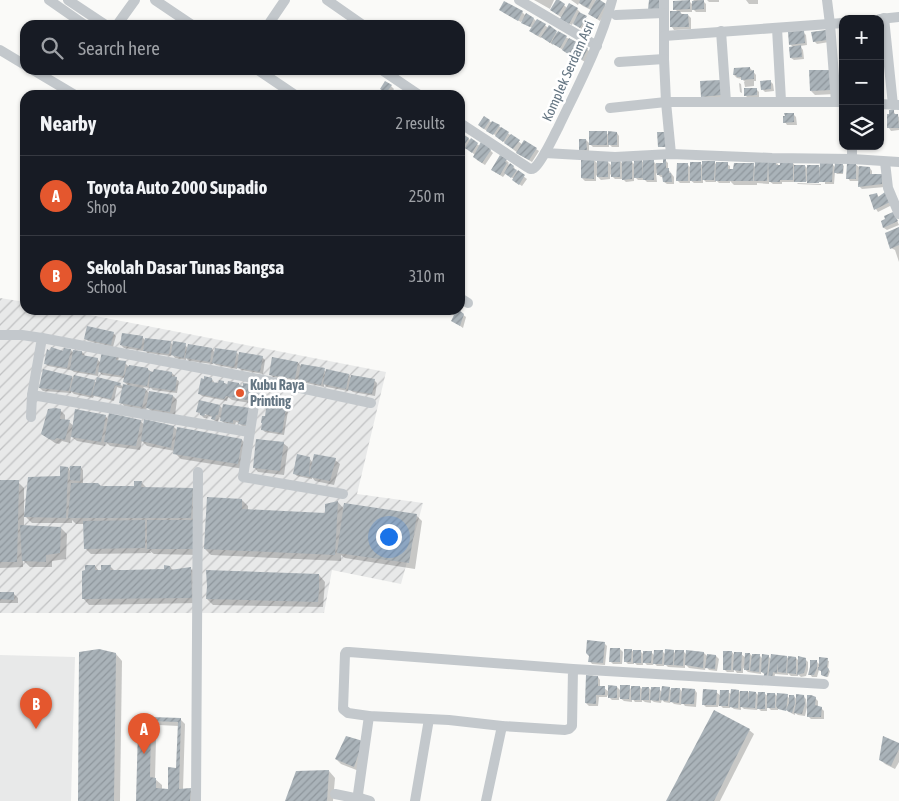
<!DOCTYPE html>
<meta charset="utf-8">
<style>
body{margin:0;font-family:"Asap Condensed",sans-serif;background:#20242c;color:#f1f3f6}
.controls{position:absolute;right:15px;top:15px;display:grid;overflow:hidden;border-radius:10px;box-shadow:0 1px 4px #0004}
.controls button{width:45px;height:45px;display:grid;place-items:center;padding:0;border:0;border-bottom:1px solid #363941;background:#171b24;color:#f1f3f6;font:25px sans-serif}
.you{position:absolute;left:388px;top:536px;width:18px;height:18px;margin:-12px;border:4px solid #fff;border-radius:50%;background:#1a73e8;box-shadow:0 0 0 8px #1a73e833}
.badge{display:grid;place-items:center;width:32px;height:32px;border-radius:50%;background:#e4572e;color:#fff;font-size:16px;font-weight:700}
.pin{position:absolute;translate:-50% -41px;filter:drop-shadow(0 1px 2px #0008)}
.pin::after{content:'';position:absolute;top:26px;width:18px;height:15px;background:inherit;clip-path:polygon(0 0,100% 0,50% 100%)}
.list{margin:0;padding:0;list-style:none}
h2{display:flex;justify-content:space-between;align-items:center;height:65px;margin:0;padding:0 20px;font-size:21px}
h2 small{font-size:16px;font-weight:400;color:#9ea1a6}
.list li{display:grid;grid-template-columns:32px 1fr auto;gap:15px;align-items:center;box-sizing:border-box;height:80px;padding:0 20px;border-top:1px solid #363941}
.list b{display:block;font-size:19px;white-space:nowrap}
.list p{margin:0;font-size:16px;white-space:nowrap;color:#9ea1a6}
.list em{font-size:16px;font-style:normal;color:#9ea1a6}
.icon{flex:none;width:28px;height:28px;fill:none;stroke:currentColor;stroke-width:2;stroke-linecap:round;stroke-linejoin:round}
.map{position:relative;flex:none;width:899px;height:801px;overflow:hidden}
.search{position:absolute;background:#171b24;box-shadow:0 1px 4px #0004;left:20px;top:20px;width:445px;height:55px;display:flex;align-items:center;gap:12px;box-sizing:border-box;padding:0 18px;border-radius:15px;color:#9ea1a6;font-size:19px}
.panel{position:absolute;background:#171b24;box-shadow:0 1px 4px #0004;left:20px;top:90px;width:445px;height:225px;border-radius:15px}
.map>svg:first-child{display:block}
.built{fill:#e8e9e9}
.industrial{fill:url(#industrial-furrows)}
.shadow{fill:#0003}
.building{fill:url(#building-hatch)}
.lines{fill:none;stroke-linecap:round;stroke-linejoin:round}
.street{stroke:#c3c8cc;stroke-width:10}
.poi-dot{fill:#e4572e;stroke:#fff;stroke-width:2}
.labels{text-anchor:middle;stroke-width:5;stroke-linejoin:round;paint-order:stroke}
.street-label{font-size:14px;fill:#657683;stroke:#fff}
.poi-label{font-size:14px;font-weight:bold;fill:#657683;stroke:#fff;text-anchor:start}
</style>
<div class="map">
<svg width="899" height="801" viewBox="0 0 899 801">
<defs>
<pattern id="industrial-furrows" width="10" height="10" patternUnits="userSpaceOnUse" patternTransform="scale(1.25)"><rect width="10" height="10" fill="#e8e9e9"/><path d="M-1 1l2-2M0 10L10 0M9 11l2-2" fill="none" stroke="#c0c1c2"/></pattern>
<pattern id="building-hatch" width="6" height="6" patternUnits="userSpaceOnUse" patternTransform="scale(1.25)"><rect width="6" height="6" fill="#aab3b9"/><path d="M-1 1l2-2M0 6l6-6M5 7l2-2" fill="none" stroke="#8e969c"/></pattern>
</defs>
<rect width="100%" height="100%" fill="#fafaf8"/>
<path class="built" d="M0,655L75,657L71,801H0Z"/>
<path class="industrial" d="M0,298L25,302V310H64L386,372L357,494L423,503L401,584L332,570L324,613H0Z"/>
<g class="shadow">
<path d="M534,0H554L550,9Z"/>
<path d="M571,0H595L605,5L608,8L600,21L589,14L591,10L583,6L579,3L578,5Z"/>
<path d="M693,0H702L706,4V12H696L692,8V12H680L683,15H688L691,18V29L674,30L672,27L678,12L675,9L689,1L693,5L695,2Z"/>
<path d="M707,0H719V2H709Z"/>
<path d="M746,0H758V4H749Z"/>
<path d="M564,5L567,8L577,9L580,12L579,13L589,20L583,30L573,23L572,25L564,21L562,18L551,10Z"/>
<path d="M501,10L522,12L526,16L534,19L537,22L545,25L548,28L556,32L558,34L559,33L569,39L587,49L590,52L585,62L575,56L574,58L553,43V45L542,37L541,38L534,34L533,28L526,25L522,21L521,22L504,13Z"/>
<path d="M826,31L829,42L817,44L814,41Z"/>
<path d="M803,32L806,35L807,45L800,46L803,50L804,59L794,60L791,58L794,48L790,44Z"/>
<path d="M750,68L756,75V81H754V86L745,87L744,82H745L742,79L737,78L734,75Z"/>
<path d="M830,71L835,94L815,95L811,91Z"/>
<path d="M770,81L773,84L774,91L765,92L762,89Z"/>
<path d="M739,83L741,84L742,93L740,92Z"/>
<path d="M722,84L723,98L705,99L703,96Z"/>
<path d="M391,86L394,89L392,92L397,95H389L381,89Z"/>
<path d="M756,89L759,92V97L748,98L745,95Z"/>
<path d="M893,111L896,115L899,117V130L891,131L889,128Z"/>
<path d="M793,114L796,117L797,125H787L785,122Z"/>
<path d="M484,117L492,123L499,126L523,145L536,149L539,151L532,162L520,155L497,136L482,128L479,125Z"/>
<path d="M606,133L609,135L617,133L619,136V147H612L609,144V147H593L590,144Z"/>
<path d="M461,134L480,146L482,142L491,149L490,150L493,153L485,165L477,160L475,155L467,148L466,149L460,145V136Z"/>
<path d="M586,140L589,143V152H583L580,149Z"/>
<path d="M506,160L509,163L508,164L515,168L514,169L527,179L522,186L516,182L514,179L506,173L503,177L495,172Z"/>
<path d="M594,160L598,164L607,161L612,166L620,161L623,164L631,161L635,165V162L653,161L657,165L664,164L665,160L668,163V169L674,177V184H667L664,182V177H661L656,173L657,182H647L645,180H638L634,176V181L626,182L623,179H615L610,174V179L601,180L596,175V181H585L582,178Z"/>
<path d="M714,162L717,165L727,164L730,166V170L753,165L756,168L767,163L770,165L775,162L778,164V166L793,163L795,166H805L808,169V167H821L832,164L836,168L843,165L844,166L843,174H837L835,172L834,184H825V182L796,181V182H782V184H773L769,181V184L757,183V185H734L730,181V183H719L716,180V182H706L703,179V183H694L690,180V183H680L677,180L688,165L691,168L700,163L703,166Z"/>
<path d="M855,164L859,167L870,168L872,171V175H882L885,187L862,189L859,186V181H850L848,178Z"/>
<path d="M797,183L821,184V185L798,184Z"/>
<path d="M876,194L880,198L888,196L892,205L878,212L876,209Z"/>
<path d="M895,216L899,225L887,230L884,228L882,222Z"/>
<path d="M899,228V262L895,250L891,248Z"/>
<path d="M450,310H457L466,317L463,328L456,323L455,316L449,312Z"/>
<path d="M113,333L116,336L113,347L88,341L85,338Z"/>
<path d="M142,337L146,341L170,342L174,346L185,345L188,348L212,349L215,353H237L240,356L262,357L265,360L263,374L241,370L237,366V369L216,365L213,362V364L189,361L186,358V360L175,358L172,354L171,356L148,353L143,349V351L124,348L121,345Z"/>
<path d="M71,350L74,354L82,352L85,355L84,357L97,359L101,363L103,352L119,357L118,361L125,363L128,366L148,369L151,372L172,373L175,376L174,378L179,381L177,393L153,390L150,387V388L143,387L150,394L173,396L177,400L175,415L152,412L147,407L146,411L125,407L121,402L123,389L117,387L114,401L94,396L93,398L74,394L71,391V393L43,391L40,388L71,377L74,380L75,377L96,382L120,384L124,388L129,386L124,382L125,378L102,375L99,371L98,376L74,372L70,369V370L48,366L46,364L64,353Z"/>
<path d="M298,363L302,367L324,370L326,372L348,375L352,379L374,380L377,383L375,396L353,392L349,389L348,391L327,387L324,384V387L302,382L298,378V381L273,377L270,374Z"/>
<path d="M212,379L214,382V383L219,384L223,382L229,387L239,384L242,387L249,385L254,390L256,404L232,400L228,397L227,401L202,396L199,393Z"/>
<path d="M280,397L282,399V401L286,402L289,405L284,435L265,432L263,430L272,403Z"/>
<path d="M224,405L249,427L242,426L239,423L236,422L235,425L224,423L221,420L222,418L219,417L218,422L215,421L212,419L213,417L208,416L207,418H204L200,414L206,415L207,413L199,411V413L197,411L220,406L224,410Z"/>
<path d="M55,410L61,411L65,415V421L69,422L74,426L105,416L109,420L140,421L145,425L174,427L178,431L242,440L248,446L244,469L181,459L175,453V451L147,446L142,441L140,450L110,446L106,442L105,446L77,441L71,436L70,443L62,441L59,444L55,443L42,434Z"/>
<path d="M283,443L288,447L284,475L258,472L254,467Z"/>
<path d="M309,458L313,463L335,460L340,464L334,485L315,481L312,477V479L297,476L294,473Z"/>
<path d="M80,467L83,470V484L101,487L135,488L141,482L147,488L193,489L199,496V555L154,554L150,551L151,553L91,554L85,548L84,524H76L72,520V523H32L24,515L61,477L68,468L71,472Z"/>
<path d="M0,482H18L24,488V527L61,528L67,534L66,559L52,561V567H30L23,560V567L0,568Z"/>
<path d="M242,500L248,506V511L326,515L338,502L344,509L416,515L422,521L415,569L345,558L341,555V561L211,555L205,549Z"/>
<path d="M95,566L100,572L110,566L115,571L165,570L170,567L173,570L191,569L197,575V603L89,605L83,598Z"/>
<path d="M319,575L325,582L323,607L213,605L207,599Z"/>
<path d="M0,593H13L18,598V603H0Z"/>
<path d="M604,643L607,646L605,665L592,664L590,661V656Z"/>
<path d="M620,649L623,652L622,664H613L610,661Z"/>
<path d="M631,650L635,653L640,651L644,655L651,652L655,656L662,651L666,655L673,651L676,654L683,651L687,655L704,653L708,657L716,656L719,659L717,671L709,670L706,666L705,670L689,668L685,664V668L668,667L664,663V666H657L654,663L653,665H647L643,661V665H637L634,662V664H628L625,661Z"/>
<path d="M732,652L735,656L741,654L746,658L750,654L753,657L760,656L763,659L768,656L771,659L787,657L789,660L796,658L799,661L805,659L808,662V670L806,676L801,677L798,674V676H791L788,673V675L775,674L774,680L765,675L761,671V674L754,673L748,672L743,668V673H737L734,669V672H727L724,669Z"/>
<path d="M116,654L122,661L120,801H79Z"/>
<path d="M820,658L829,661L828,669L830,671L828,677L823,676L822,675L823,671L819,670L817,677H812L810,674L816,661L820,665Z"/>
<path d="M598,677L600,680V687L604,688L609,692L617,687L621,691L629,687L632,690L640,687L643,690L649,688L652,691L659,689L662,692L669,688L672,691L680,689L683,693L695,690L697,693L696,707L685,706L682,702L681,705L674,704L671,701L670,703L664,702L662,699L661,703L654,702L651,700V703L645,702L642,700V702H635L632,698V702L624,701L619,697V700H612L607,695V697H599L598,706H589L586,703Z"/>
<path d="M739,691L741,694L742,692L756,693L759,696L765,694L769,697L775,694L778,697L787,696L790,699L794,696L797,700L803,696L806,699L807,707L805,716L798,715L795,713V715L791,713L792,711L779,708L778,707V710H771L767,706V711H761L758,708L757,710L744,709L741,706V710L734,709L730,706V708H723L719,704L718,707H706L703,704L716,692L721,696L728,692L732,695Z"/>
<path d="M815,698L818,701V707L821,708L824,711V719H811L808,716Z"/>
<path d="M181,720L185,724L183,790H190L195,794L194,801H137L150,731L156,738L155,779L162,785V790H169L178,769L179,726L158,725L154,721Z"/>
<path d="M749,730L754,734L720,801H668Z"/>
<path d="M362,742L359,771L341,764L336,759Z"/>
<path d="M899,745V762L895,769L885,764L881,760Z"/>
<path d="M329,771L335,778L333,801H286Z"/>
</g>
<g class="building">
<path d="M556,0H559L565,4L558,15L550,10Z"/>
<path d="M580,0H592L588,8L579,3Z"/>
<path d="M596,0H600L606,4L597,19L588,14Z"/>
<path d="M649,0H661L660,10H648Z"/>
<path d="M690,0V9L673,10V1Z"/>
<path d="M704,0V9L692,10V1Z"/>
<path d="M504,1L523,11L518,21L499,10Z"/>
<path d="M569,3L578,8L569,24L560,19Z"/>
<path d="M670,11H680L681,14H688L689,27H670Z"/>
<path d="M579,12L587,16L580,28L573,24Z"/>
<path d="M526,13L534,18L530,27L521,23Z"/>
<path d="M537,19L546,24L538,36L529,31Z"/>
<path d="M549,25L557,31L550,43L541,37Z"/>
<path d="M804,30L805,43L789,45L788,32Z"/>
<path d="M826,30L827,40L813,42L811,32Z"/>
<path d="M558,31L567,36L560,48L551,43Z"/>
<path d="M569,38L588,48L582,60L573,55L576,47L571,56L562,50Z"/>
<path d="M801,45L802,57L790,58L789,47Z"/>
<path d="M750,67V71L754,70V79L741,80V77H737L736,75H733L734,68Z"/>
<path d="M809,70H830L831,90L810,91Z"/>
<path d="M720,80L721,95L701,97L700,81Z"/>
<path d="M771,80V89L761,90L760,81Z"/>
<path d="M385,81L392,85L386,93L380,89Z"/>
<path d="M744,88H757V95L744,96Z"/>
<path d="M889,110H894V114H898L899,128H887V114H889Z"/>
<path d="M784,113H794V122L783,123V116H785Z"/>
<path d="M484,116L490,120L484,129L478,125Z"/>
<path d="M492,121L500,125L493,135L486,131Z"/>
<path d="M501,127L509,132L503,142L495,136Z"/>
<rect x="589" y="131" width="18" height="14"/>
<path d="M608,131L617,132V145H608Z"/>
<path d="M657,132H666L667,147H658Z"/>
<path d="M461,133L469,138L463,147L460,145Z"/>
<path d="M511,134L520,140L513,149L504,143Z"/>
<path d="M471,138L478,143L472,153L465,148Z"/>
<path d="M579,139H586L587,150H579Z"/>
<path d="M482,140L489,145L488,147L491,150L482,163L473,157Z"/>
<path d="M524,140L537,148L529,160L516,153Z"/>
<path d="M500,155L507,159L505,162L507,163L500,175L491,170Z"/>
<path d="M581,158L594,159V179L581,178Z"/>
<path d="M608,159V177H597V160Z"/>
<rect x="611" y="159" width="9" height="18"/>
<path d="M663,159H666V168H669V173H671L672,182H663L662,175H657L656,163H663Z"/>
<path d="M622,160H632V179L622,180Z"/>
<path d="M634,160H642L643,178H634Z"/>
<rect x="643" y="160" width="11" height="20"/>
<path d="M768,160H776V165H780V162H793V180H780V182H769Z"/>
<path d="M702,161H715L714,180H702Z"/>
<path d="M755,161L768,162L767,181H754Z"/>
<rect x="690" y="162" width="11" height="19"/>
<path d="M716,162H728V169H733L734,163H754L753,181H715Z"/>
<path d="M510,163L514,166L513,168L517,170L511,178L504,173Z"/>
<path d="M677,163H688V181H676Z"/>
<path d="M820,163H833L832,182H819V183H807V165H819V178Z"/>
<path d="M835,163L843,164V173H834Z"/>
<path d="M847,163H856V179H846Z"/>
<path d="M794,165H805L806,182H794Z"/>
<path d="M859,166L870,167V174H882V184L858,187Z"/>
<path d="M518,170L525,175L519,185L512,180Z"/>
<path d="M885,192L890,202L874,210L869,195L877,193L878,197Z"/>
<path d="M893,212L898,221L883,228L881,221L885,219L884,216Z"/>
<path d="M899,227V245L890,249L885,233Z"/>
<path d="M449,310H459L464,314L460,326L451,321L454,315L448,312Z"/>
<path d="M87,326L114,332L111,345L84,339Z"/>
<path d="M122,333L143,336L141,349L120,345Z"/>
<path d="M145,338L171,341L169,354L143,351Z"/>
<path d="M173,341L186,343L184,358L171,355Z"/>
<path d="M188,344L212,348L210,362L185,358Z"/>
<path d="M51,347L63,351L64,348L71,349L67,368L44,364L47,349L50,351Z"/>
<path d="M215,348L237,351L234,367L212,363Z"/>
<path d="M73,350L82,351V355L98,358L95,374L70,370Z"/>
<path d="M102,351L117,353L116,360L126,361L123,376L98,372Z"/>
<path d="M239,352L263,356L260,372L237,368Z"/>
<path d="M272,357L298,362L295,379L269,375Z"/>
<path d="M301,364L325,368L321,385L298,380Z"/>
<path d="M129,365L148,368V370L150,371L153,372L154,369L172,372V376L177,377L175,391L149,387L150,371L147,386L123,382L127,366L128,368Z"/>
<path d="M43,369L72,376L69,391L39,388Z"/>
<path d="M326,369L349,374L346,389L323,384Z"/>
<path d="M74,375L95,380L91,396L70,391Z"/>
<path d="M351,375L375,379L372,394L348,390Z"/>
<path d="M204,376L212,378V382L218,383L219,380L224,381V383L227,384L226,390L228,381L239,383V385L243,386V383L250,384L249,390H253L252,401L226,396L224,399L198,394L201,378L204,379Z"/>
<path d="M97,377L121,383L120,386L115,385L111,399L92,395Z"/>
<path d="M123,384L146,389L142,407L119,403Z"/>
<path d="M149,391L173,395L170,412L146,408Z"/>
<path d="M275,395L280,396L279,400L287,401L282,433L261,430L262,423H261L262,416H265L266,409L264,408L265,400L271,401V398L275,399Z"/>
<path d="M199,400L220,405L218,415H216L215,420L211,419L212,416L205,414L204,416L200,415V413L196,412Z"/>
<path d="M223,404L250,408L247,425L238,424L239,421L233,420V423L220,421Z"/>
<path d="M55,408L61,409L60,419L70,420L65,440L57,438L54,440L49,439L41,434L48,409Z"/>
<path d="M75,409L106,415L101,442L71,437Z"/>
<path d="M109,413L141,420L136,446L104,442Z"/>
<path d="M144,419L174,426L171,448L141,441Z"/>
<path d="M177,427L242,439L238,464L173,454Z"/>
<path d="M256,439L284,442L280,471L253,468Z"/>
<path d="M297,454L310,457L309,477L293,474Z"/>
<path d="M314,454L336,458L330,481L309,477Z"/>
<path d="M60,466L68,467L66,518L24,517L28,477L60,476Z"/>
<path d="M70,466H81L80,481L70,480Z"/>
<path d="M0,480H19L17,562H0Z"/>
<path d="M134,481H142L141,487L193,488L191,518H68L71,483H98L101,486H134Z"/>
<path d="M207,497L242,499V509L325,513V504L338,501L335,555L204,549Z"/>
<path d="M344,503L417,514L409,563L337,553Z"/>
<path d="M145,520V548L84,549L83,521Z"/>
<rect x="147" y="520" width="46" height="29"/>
<path d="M20,525L61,527L60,553L46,555V562L22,561Z"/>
<path d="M85,565H95V570H101V565H111L110,570H126L164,569V565L170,566V570L191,567L192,598L82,599V571L85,570Z"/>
<path d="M206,570L319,574V589L318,602L206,599L207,586Z"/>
<path d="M0,592H14V600L0,599Z"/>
<path d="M587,640L605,642L603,663L588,662L589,656L586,653Z"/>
<path d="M610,648H620V662H609Z"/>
<path d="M99,649L116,653L114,801H78L79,652Z"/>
<path d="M624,649H632L631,662H624Z"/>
<path d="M665,649L674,650L673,665H664Z"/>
<rect x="633" y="650" width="8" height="13"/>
<path d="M654,650H663L662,664H653Z"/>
<path d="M675,650H684L683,666L674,665Z"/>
<path d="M686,650L704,652L703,668L685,665Z"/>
<path d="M643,651H652L651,663H643Z"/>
<path d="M723,651H732L731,670H723Z"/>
<path d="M734,652H742L741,671L733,670Z"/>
<path d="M745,653H750L749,670H744Z"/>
<path d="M707,654L716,655L715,669L705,668Z"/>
<path d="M752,654H760L759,672L750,671Z"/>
<path d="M762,654L769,655L767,677H764V673L761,672Z"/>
<path d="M771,654L787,656L786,673L778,672V663L777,673L773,672L772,678H768Z"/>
<path d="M788,656L796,657V674L787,673Z"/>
<path d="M798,656L806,658V666L804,673L797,675L798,668Z"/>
<path d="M819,657L828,658L827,667L829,669L827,677L821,675V671L818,670V667H819Z"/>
<path d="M810,660H817V668L814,675H808L810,667Z"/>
<path d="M586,675L598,676V686H605V695H596V704L585,703Z"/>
<path d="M608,685L617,686V698H608Z"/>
<path d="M620,685H630L629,699H620Z"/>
<rect x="631" y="686" width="9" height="14"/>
<path d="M662,686L670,687L668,701L660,700Z"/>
<path d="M642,687H649V700H641Z"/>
<path d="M651,687H660L659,701L650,700Z"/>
<path d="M671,688H680L679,703L670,702Z"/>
<path d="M682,688L695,689L694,704H681Z"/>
<path d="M703,689L717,690L716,705H702Z"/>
<path d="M731,689L739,690L738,708L729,707Z"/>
<path d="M720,690H729L728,706H719Z"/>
<path d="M740,691H748V704L749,691L756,692L755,708L740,707Z"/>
<path d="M758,692H765V709H757Z"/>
<rect x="767" y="693" width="8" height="15"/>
<path d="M777,693L788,694L786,711L778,709L776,706Z"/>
<path d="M796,694L804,695L805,704L802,714L794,713L796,703Z"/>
<path d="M789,695H794L795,703L792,713L789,712L786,710L789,703Z"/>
<path d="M807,695H811L816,697L815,705L822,707L821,717H807Z"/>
<path d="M714,710L750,729L714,801H666Z"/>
<path d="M151,717L181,718L179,789L191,788L190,801H136L138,730H151L150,777L156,778V788L168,789V767L176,768L178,722L153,721Z"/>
<path d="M346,736L363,741L354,767L335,759Z"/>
<path d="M883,736L899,743V749L891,766L879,760Z"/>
<path d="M329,770L327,801H285L296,771Z"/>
</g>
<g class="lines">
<g class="street">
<path d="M49,0L85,25"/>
<path d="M68,0L104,24"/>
<path d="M155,0L192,25"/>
<path d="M327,0L363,25"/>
<path d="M519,0L597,46"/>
<path d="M664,0V59L666,102L671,154"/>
<path d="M827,0L830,24L836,102"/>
<path d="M616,15L663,13"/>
<path d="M884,18L893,105"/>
<path d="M880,19L899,17"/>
<path d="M270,22L285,0"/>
<path d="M117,25L135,0"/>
<path d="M777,28L781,101"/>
<path d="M721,31L726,102"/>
<path d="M664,36L843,23"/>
<path d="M0,50L25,65"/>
<path d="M619,62L664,59"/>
<path d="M33,70L75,95"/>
<path d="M258,70L295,95"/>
<path d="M382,70L419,95"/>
<path d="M880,104L899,105"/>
<path d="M610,108L666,102H843"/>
<path d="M460,123L527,167C530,169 531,170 534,168C542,162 553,137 558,128C578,86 600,45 612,0"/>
<path d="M852,146V159"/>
<path d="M545,153L615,157L671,154L772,158L852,159L899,162"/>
<path d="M885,162L888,188L899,214"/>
<path d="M460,298L468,303"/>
<path d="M0,335H22L42,338L258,379L371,403"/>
<path d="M258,379L243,477L343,494"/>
<path d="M32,395L249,432"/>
<path d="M31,417L32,395L42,338"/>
<path d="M573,669L572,726L569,729L565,730L502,726L449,720L369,716L348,713L343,709L345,654L346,652H349L573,669L824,684"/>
<path d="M369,716L358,794L360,798L370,801"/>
<path d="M335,794L364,800"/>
<path d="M196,801L198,472"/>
<path d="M415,801L429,719"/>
<path d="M486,801L502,726"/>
</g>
</g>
<circle class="poi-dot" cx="240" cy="393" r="5"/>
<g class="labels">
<g class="street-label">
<text transform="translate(568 71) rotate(-66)" y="5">Komplek Serdam Asri</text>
</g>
<g class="poi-label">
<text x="250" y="390">Kubu Raya<tspan x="250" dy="16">Printing</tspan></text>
</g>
</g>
</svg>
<div class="controls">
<button>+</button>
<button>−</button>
<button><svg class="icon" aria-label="layers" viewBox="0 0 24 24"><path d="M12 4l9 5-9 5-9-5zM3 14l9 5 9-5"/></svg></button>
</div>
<div class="you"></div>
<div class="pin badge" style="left:144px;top:754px">A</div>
<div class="pin badge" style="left:36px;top:729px">B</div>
<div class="search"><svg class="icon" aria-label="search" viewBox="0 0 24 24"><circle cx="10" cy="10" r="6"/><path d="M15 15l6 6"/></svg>Search here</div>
<section class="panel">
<h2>Nearby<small>2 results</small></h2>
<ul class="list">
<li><span class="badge">A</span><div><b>Toyota Auto 2000 Supadio</b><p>Shop</p></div><em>250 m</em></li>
<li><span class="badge">B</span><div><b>Sekolah Dasar Tunas Bangsa</b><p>School</p></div><em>310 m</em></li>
</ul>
</section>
</div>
